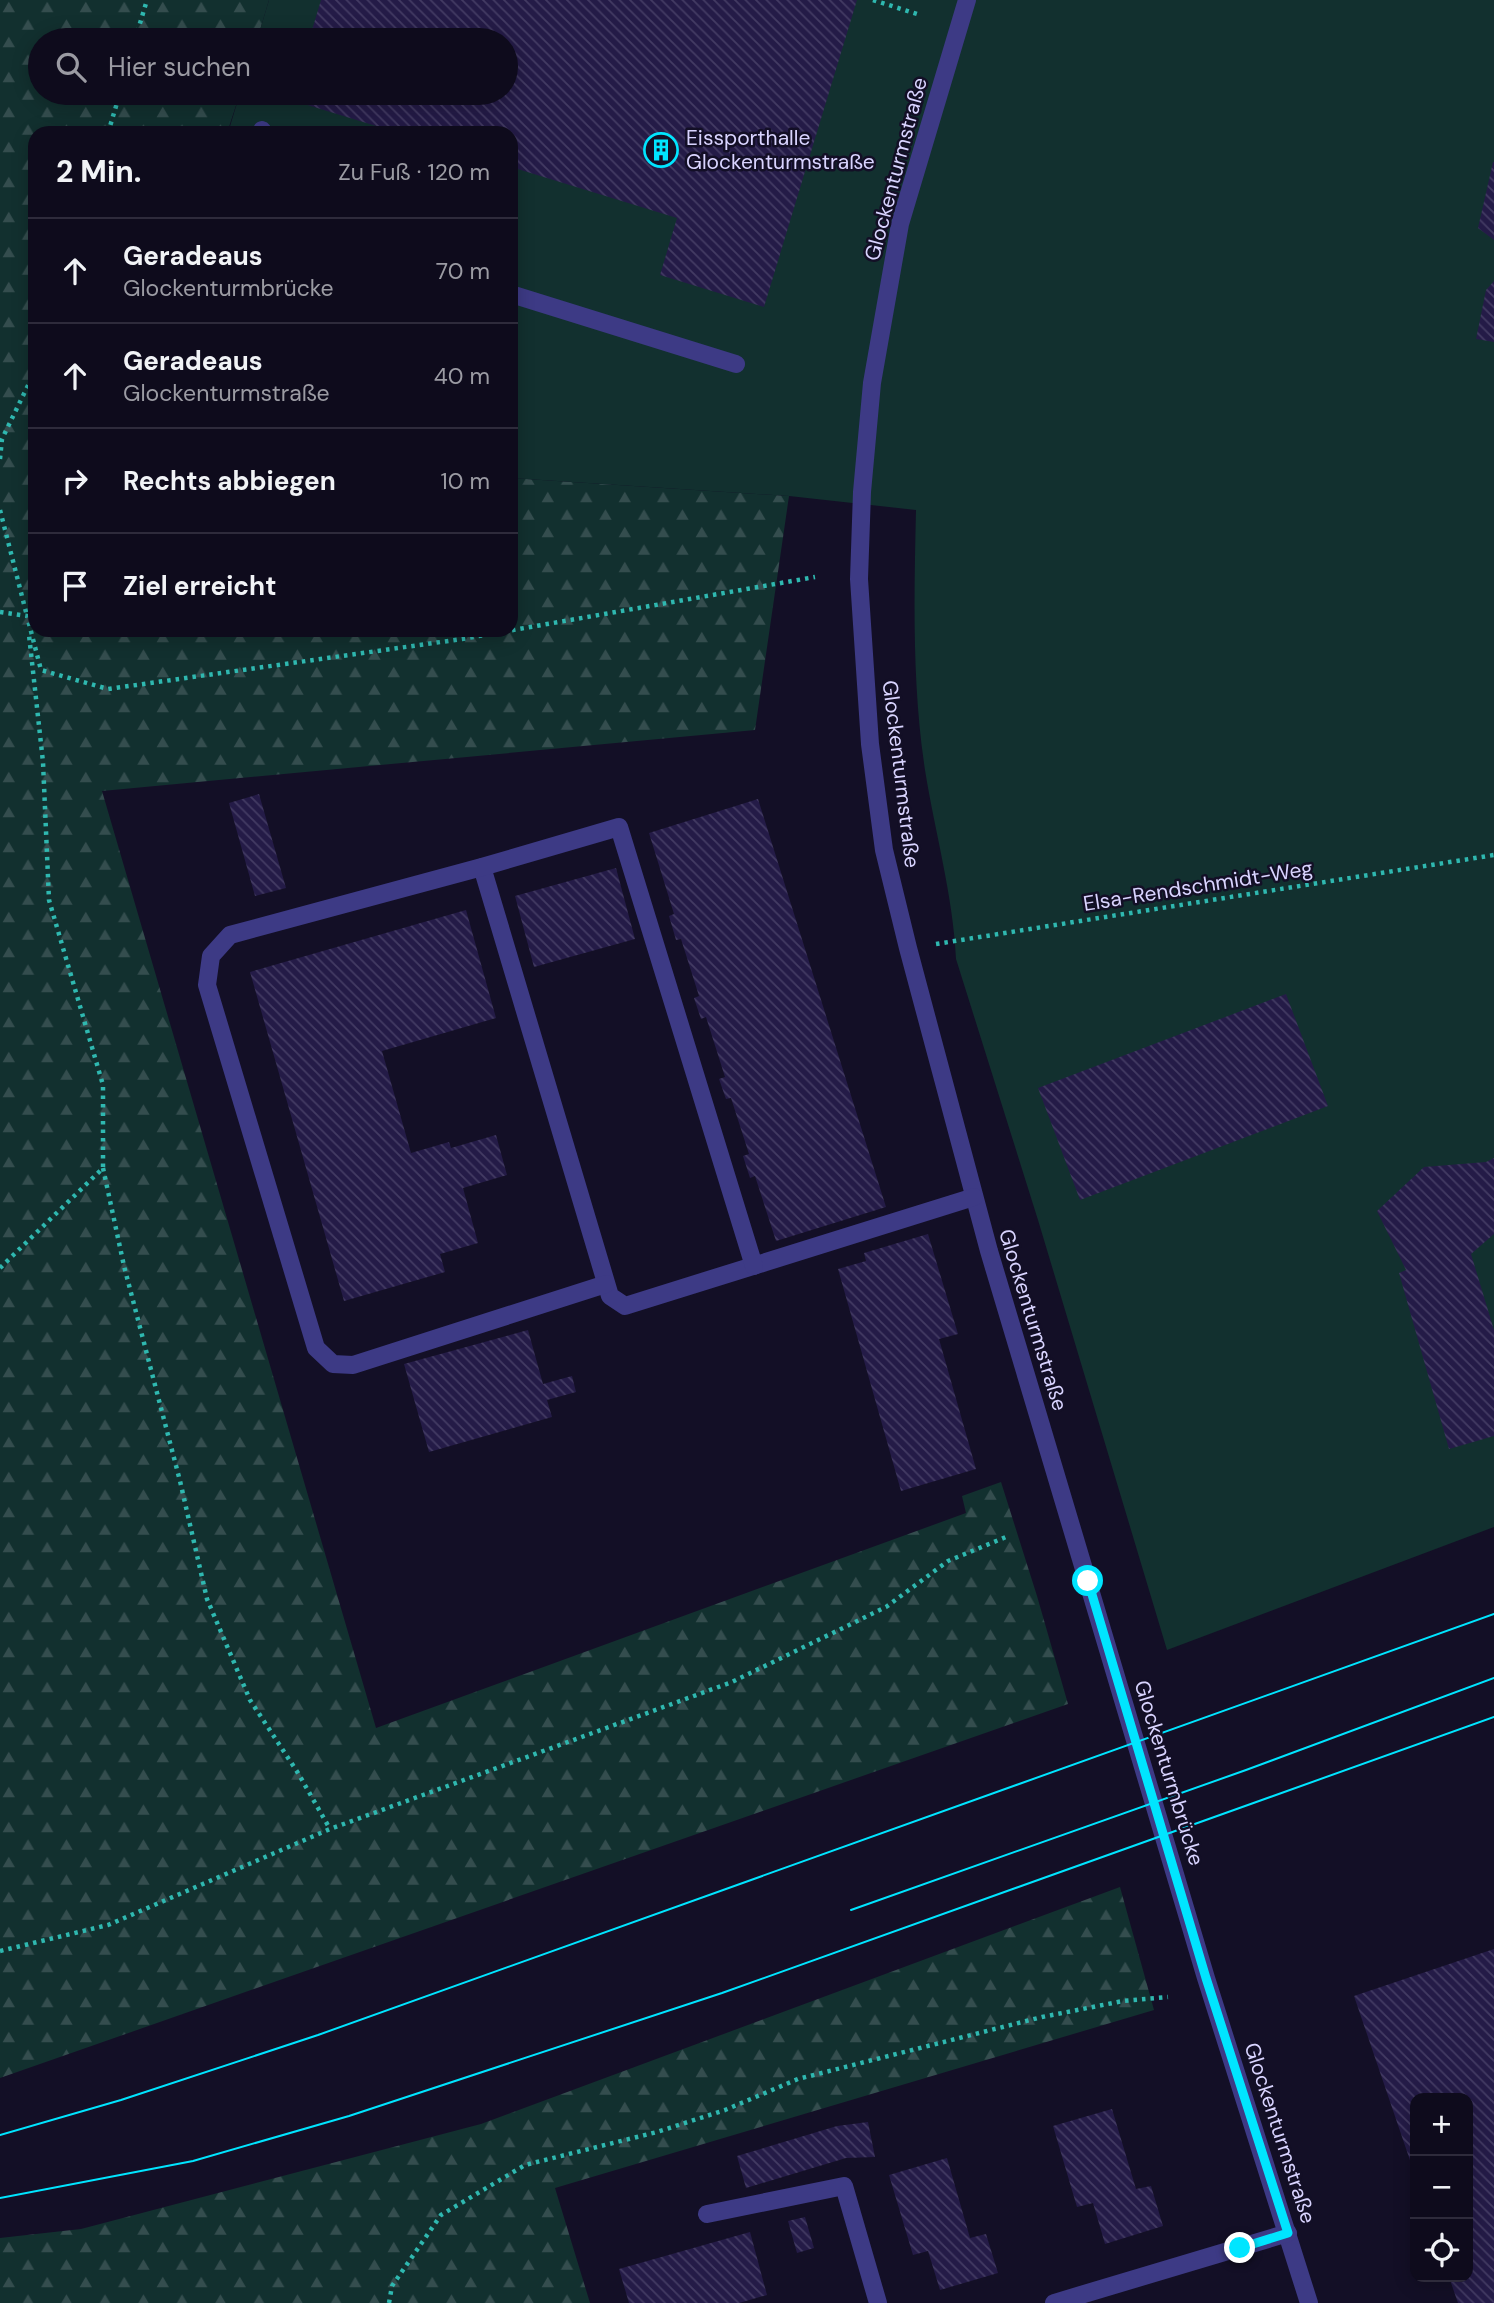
<!DOCTYPE html>
<html lang="de">
<meta charset="utf-8">
<style>
body{margin:0;font-family:"DM Sans",sans-serif;background:#171425;color:#f1f3f6}
.controls{position:absolute;right:21px;bottom:21px;display:grid;overflow:hidden;border-radius:14px;box-shadow:0 4px 18px #0003}
.controls button{width:63px;height:63px;display:grid;place-items:center;padding:0;border:0;border-bottom:2px solid #2e2b3b;background:#0e0b1c;color:#f1f3f6;font:35px sans-serif}
.stop{position:absolute;width:21px;height:21px;margin:-16px;border:5px solid #00e5ff;border-radius:50%;background:#fff}
.stop.end{background:#00e5ff;border-color:#fff;box-shadow:0 2px 7px #0008}
.list{margin:0;padding:0;list-style:none}
h2{display:flex;justify-content:space-between;align-items:center;height:91px;margin:0;padding:0 28px;font-size:30px}
h2 small{font-size:23px;font-weight:400;color:#9b9ba3}
.list li{display:grid;grid-template-columns:46px 1fr auto;gap:21px;align-items:center;box-sizing:border-box;height:105px;padding:0 28px;border-top:2px solid #2e2b3b}
.list b{display:block;font-size:26px;white-space:nowrap}
.list p{margin:0;font-size:23px;white-space:nowrap;color:#9b9ba3}
.list em{font-size:23px;font-style:normal;color:#9b9ba3}
.icon{flex:none;width:38px;height:38px;fill:none;stroke:currentColor;stroke-width:2;stroke-linecap:round;stroke-linejoin:round}
.map{position:relative;flex:none;width:1494px;height:2303px;overflow:hidden}
.search{position:absolute;background:#0e0b1c;box-shadow:0 4px 18px #0003;left:28px;top:28px;width:490px;height:77px;display:flex;align-items:center;gap:18px;box-sizing:border-box;padding:0 24px;border-radius:38px;color:#9b9ba3;font-size:26px}
.panel{position:absolute;background:#0e0b1c;box-shadow:0 4px 18px #0003;left:28px;top:126px;width:490px;height:511px;border-radius:21px}
.map>svg:first-child{display:block}
.forest{fill:url(#forest-firs)}
.pitch{fill:#12302f}
.building{fill:url(#building-back-hatch)}
.lines{fill:none;stroke-linecap:round;stroke-linejoin:round}
.path{stroke:#2fb8b0;stroke-width:4.5;stroke-dasharray:3.5 5;stroke-linecap:butt}
.minor{stroke:#3d3a85;stroke-width:18}
.tram{stroke:#00e5ff;stroke-width:2}
.route{stroke:#00e5ff;stroke-width:9}
.labels{text-anchor:middle;stroke-width:5;stroke-linejoin:round;paint-order:stroke}
.poi-label{font-size:21px;fill:#d9d4ff;stroke:#130f26;text-anchor:start}
.street-label{font-size:21px;fill:#d9d4ff;stroke:#130f26}
</style>
<div class="map">
<svg width="1494" height="2303" viewBox="0 0 1494 2303">
<defs>
<pattern id="forest-firs" width="22" height="20" patternUnits="userSpaceOnUse" patternTransform="scale(1.75)"><rect width="22" height="20" fill="#12302f"/><path d="M5 1l3.5 6h-7zM16 11l3.5 6h-7z" fill="#344d4e"/></pattern>
<pattern id="building-back-hatch" width="6" height="6" patternUnits="userSpaceOnUse" patternTransform="scale(1.75)"><rect width="6" height="6" fill="#241b47"/><path d="M-1 5l2 2M0 0l6 6M5-1l2 2" fill="none" stroke="#433b63"/></pattern>
</defs>
<rect width="100%" height="100%" fill="#130f26"/>
<g class="forest">
<path d="M0,0H269L257,40H40V93H240L227,133H35V630H511V478L789,496L755,730L102,791L376,1728L966,1513L962,1496L1001,1482L1037,1596L1068,1704L0,2078Z"/>
<path d="M1120,1887L1154,2010L555,2188L590,2303H0V2238L81,2229L481,2124Z"/>
</g>
<path class="pitch" d="M269,0H1494V1527L1167,1650L1038,1220L956,959C953,895 935,833 925,770C912,684 914,597 916,510L789,496L511,478V133H228L240,93H506V40H257Z"/>
<g class="building">
<path d="M321,0H857L764,307L660,275L677,218L511,167V133H399L291,100L293,93H506V40H309Z"/>
<path d="M1493,162H1494V240L1478,228Z"/>
<path d="M1494,281V342L1476,339L1486,290Z"/>
<path d="M259,794L286,888L255,896L229,803Z"/>
<path d="M758,799L886,1207L776,1241L755,1176L750,1178L743,1156L749,1154L731,1098L726,1099L719,1079L725,1077L706,1017L701,1019L694,998L699,996L681,939L676,940L669,916L674,914L649,833Z"/>
<path d="M616,868L635,939L534,967L515,896Z"/>
<path d="M466,910L496,1018L382,1051L411,1153L449,1142L451,1148L496,1135L507,1175L463,1188L478,1243L440,1254L445,1272L344,1301L250,972Z"/>
<path d="M1286,994L1328,1106L1080,1200L1038,1088Z"/>
<path d="M1494,1158V1234L1471,1254L1494,1330V1436L1449,1449L1399,1273L1406,1270L1377,1211L1424,1167L1486,1162Z"/>
<path d="M928,1234L958,1334L939,1339L976,1469L901,1491L838,1269L866,1261L864,1253Z"/>
<path d="M528,1330L543,1384L572,1376L576,1392L547,1400L552,1417L429,1452L404,1364Z"/>
<path d="M1494,1949V2303H1458L1449,2277H1468V2098H1415V2175L1354,1996Z"/>
<path d="M1112,2109L1136,2189L1151,2186L1163,2226L1105,2244L1093,2203L1077,2207L1053,2126Z"/>
<path d="M868,2122L875,2157L846,2158L746,2188L737,2156L837,2126Z"/>
<path d="M947,2158L970,2238L986,2234L998,2273L940,2290L928,2251L913,2255L889,2175Z"/>
<path d="M805,2217L814,2248L797,2253L788,2221Z"/>
<path d="M750,2232L767,2295L739,2303H629L619,2269Z"/>
</g>
<g class="lines">
<g class="path">
<path d="M873,0L917,14"/>
<path d="M135,40L147,0"/>
<path d="M108,133L120,93"/>
<path d="M0,459L2,439L35,371"/>
<path d="M0,510L27,616"/>
<path d="M0,612L27,616L41,670L108,689L462,639L815,577"/>
<path d="M936,944L1494,855"/>
<path d="M103,1168L124,1266L180,1481L207,1599L250,1700L298,1773L330,1829"/>
<path d="M0,1268L103,1168V1085L49,900L43,762L29,635"/>
<path d="M0,1951L108,1925L330,1829L732,1682L886,1607L948,1561L1006,1537"/>
<path d="M389,2303L392,2286L441,2215L525,2165L657,2132L725,2110L798,2079L1042,2017L1123,2001L1168,1997"/>
</g>
<g class="minor">
<path d="M967,0L900,224L872,383L862,492L859,579L870,744L884,850L908,948L989,1251L1206,1978L1309,2303"/>
<path d="M262,130L264,133"/>
<path d="M511,294L736,364"/>
<path d="M482,867L610,1296L625,1306L974,1197"/>
<path d="M606,1284L353,1365L333,1364L316,1348L207,985L211,956L230,935L482,867L619,827L754,1266"/>
<path d="M707,2214L844,2186L878,2303"/>
<path d="M1054,2303L1288,2233"/>
</g>
<g class="tram">
<path d="M851,1910L1246,1770L1494,1678"/>
<path d="M0,2135L121,2100L318,2035L1494,1614"/>
<path d="M0,2198L193,2161L349,2116L722,1993L1494,1717"/>
</g>
</g>
<g class="lines">
<path class="route" d="M1088,1581L1206,1978L1288,2233L1240,2248"/>
</g>
<defs>
<g id="building-ring" transform="scale(1.75)"><circle r="9.5" fill="#130f26" stroke="#00e5ff" stroke-width="1.5"/><path d="M-4-6H4V6H1V3H-1V6H-4ZM-2.5-4.3h1.7v1.8h-1.7ZM.8-4.3h1.7v1.8H.8ZM-2.5-1h1.7V.8h-1.7ZM.8-1h1.7V.8H.8Z" fill="#00e5ff"/></g>
</defs>
<g fill-rule="evenodd">
<use href="#building-ring" x="661" y="150"/>
</g>
<g class="labels">
<g class="poi-label">
<text x="686" y="145">Eissporthalle<tspan x="686" dy="24">Glockenturmstraße</tspan></text>
</g>
<g class="street-label">
<text transform="translate(896 169) rotate(-75)" y="7">Glockenturmstraße</text>
<text transform="translate(901 774) rotate(83)" y="7">Glockenturmstraße</text>
<text transform="translate(1198 886) rotate(-9)" y="7">Elsa-Rendschmidt-Weg</text>
<text transform="translate(1033 1320) rotate(73)" y="7">Glockenturmstraße</text>
<text transform="translate(1169 1773) rotate(73)" y="7">Glockenturmbrücke</text>
<text transform="translate(1280 2133) rotate(72)" y="7">Glockenturmstraße</text>
</g>
</g>
</svg>
<div class="controls">
<button>+</button>
<button>−</button>
<button><svg class="icon" aria-label="locate" viewBox="0 0 24 24"><circle cx="12" cy="12" r="6"/><path d="M12 2v4M12 18v4M2 12h4M18 12h4"/></svg></button>
</div>
<div class="stop" style="left:1088px;top:1581px"></div>
<div class="stop end" style="left:1240px;top:2248px"></div>
<div class="search"><svg class="icon" aria-label="search" viewBox="0 0 24 24"><circle cx="10" cy="10" r="6"/><path d="M15 15l6 6"/></svg>Hier suchen</div>
<section class="panel">
<h2>2 Min.<small>Zu Fuß · 120 m</small></h2>
<ul class="list">
<li><svg class="icon" aria-label="ahead" viewBox="0 0 24 24"><path d="M12 20V5M6 11l6-6 6 6"/></svg><div><b>Geradeaus</b><p>Glockenturmbrücke</p></div><em>70 m</em></li>
<li><svg class="icon" aria-label="ahead" viewBox="0 0 24 24"><path d="M12 20V5M6 11l6-6 6 6"/></svg><div><b>Geradeaus</b><p>Glockenturmstraße</p></div><em>40 m</em></li>
<li><svg class="icon" aria-label="right" viewBox="0 0 24 24"><path d="M7 20v-9h11M14 6l5 5-5 5"/></svg><div><b>Rechts abbiegen</b></div><em>10 m</em></li>
<li><svg class="icon" aria-label="arrive" viewBox="0 0 24 24"><path d="M6 21V4h12l-3 4 3 4H6"/></svg><div><b>Ziel erreicht</b></div></li>
</ul>
</section>
</div>
